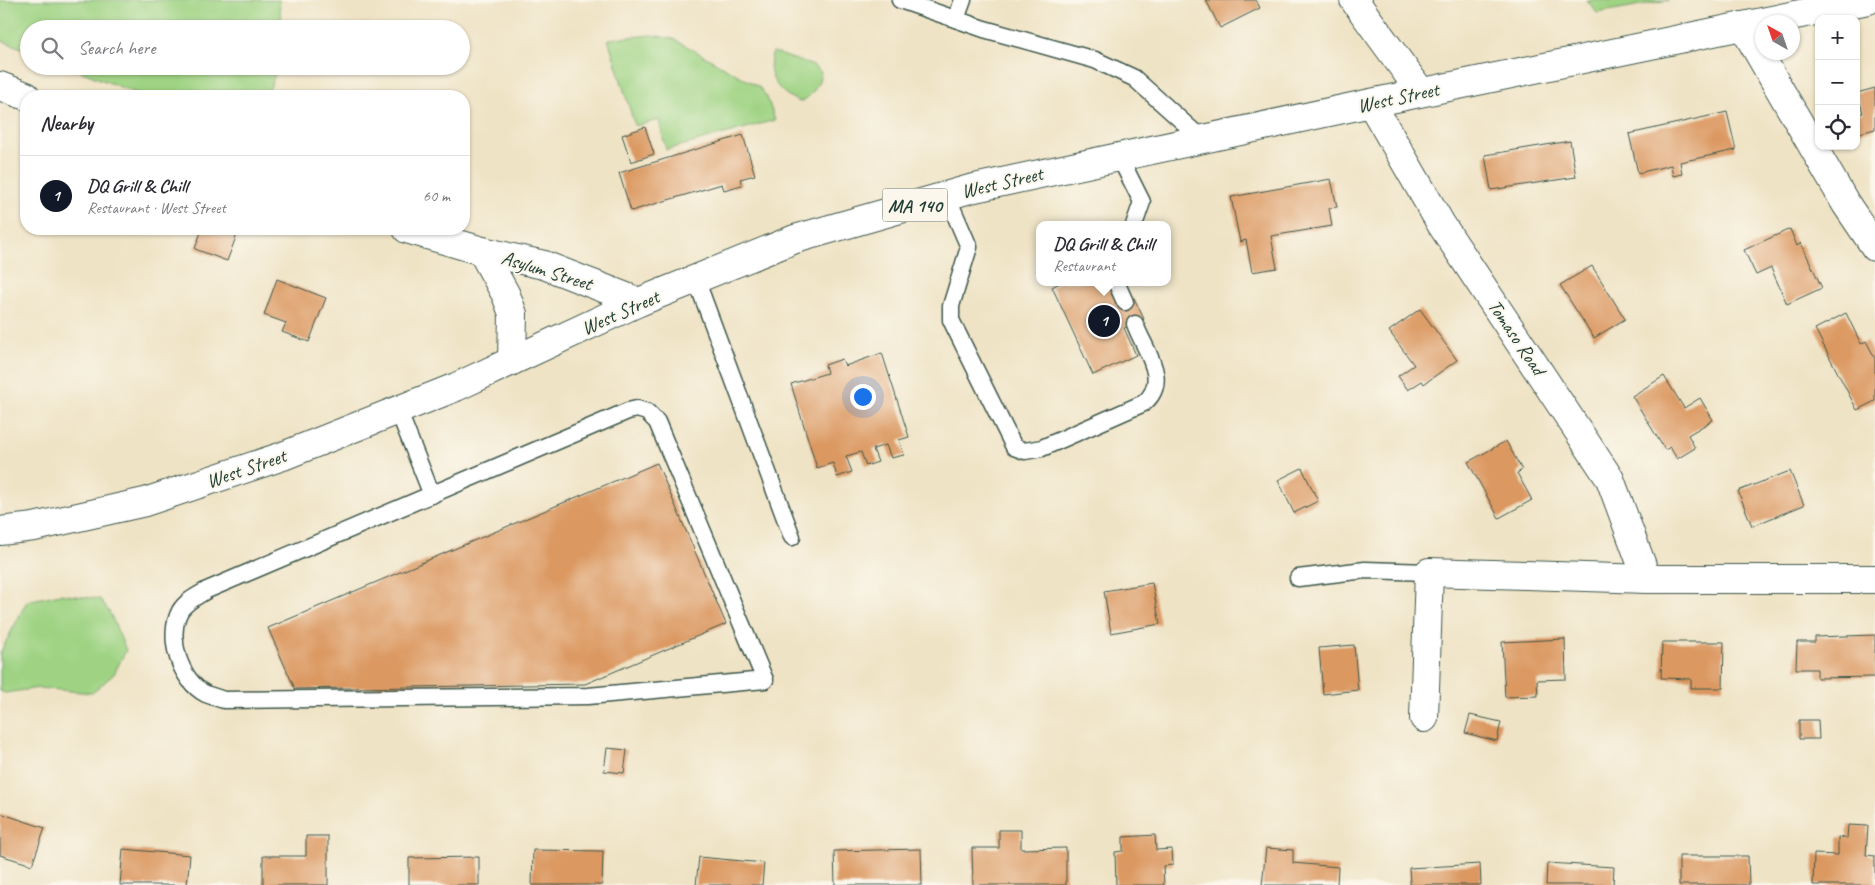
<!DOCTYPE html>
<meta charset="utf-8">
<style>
body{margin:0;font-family:Caveat,sans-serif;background:#f7f7f7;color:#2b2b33}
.controls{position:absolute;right:15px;top:15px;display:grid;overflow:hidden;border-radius:10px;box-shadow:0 1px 4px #0004}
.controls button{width:45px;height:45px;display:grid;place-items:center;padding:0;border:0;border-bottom:1px solid #e1e1e2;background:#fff;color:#2b2b33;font:25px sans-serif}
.compass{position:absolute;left:1755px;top:15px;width:45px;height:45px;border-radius:50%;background:#fff;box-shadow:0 1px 4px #0004;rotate:320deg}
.you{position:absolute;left:862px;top:396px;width:18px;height:18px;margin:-12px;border:4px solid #fff;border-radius:50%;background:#1a73e8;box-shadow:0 0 0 8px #1a73e833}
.badge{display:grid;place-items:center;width:32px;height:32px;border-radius:50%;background:#111827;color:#fff;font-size:16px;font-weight:700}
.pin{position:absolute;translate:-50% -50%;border:2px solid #fff;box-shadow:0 1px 5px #0006}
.popup{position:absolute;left:1036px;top:221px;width:135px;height:65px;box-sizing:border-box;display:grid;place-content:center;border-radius:10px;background:#fff;filter:drop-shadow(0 1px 4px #0005);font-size:16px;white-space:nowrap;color:#7c7c81}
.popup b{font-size:19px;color:#2b2b33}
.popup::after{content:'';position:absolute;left:50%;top:100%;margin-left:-10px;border:10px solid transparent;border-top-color:#fff}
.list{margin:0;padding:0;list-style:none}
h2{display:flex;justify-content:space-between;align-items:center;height:65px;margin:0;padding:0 20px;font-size:21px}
h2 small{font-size:16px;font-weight:400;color:#7c7c81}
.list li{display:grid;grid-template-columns:32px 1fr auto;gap:15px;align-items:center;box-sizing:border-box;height:80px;padding:0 20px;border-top:1px solid #e1e1e2}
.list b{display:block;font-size:19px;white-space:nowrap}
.list p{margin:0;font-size:16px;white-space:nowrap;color:#7c7c81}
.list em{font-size:16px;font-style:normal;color:#7c7c81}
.icon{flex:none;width:28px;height:28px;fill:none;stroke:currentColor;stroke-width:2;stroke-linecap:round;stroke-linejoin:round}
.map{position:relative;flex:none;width:1875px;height:885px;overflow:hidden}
.search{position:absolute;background:#fff;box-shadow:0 1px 4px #0004;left:20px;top:20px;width:450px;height:55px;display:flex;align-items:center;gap:12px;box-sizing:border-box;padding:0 18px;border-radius:28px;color:#7c7c81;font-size:19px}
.panel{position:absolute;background:#fff;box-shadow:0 1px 4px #0004;left:20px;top:90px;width:450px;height:145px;border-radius:20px}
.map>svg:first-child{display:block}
.green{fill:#9fd383;stroke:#5f885c}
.building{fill:#db9861}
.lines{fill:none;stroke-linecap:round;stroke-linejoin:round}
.service-casing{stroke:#3e564a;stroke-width:19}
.minor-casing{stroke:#3e564a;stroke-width:30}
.primary-casing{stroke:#3e564a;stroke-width:30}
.service{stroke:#fff;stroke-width:16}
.minor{stroke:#fff;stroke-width:28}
.primary{stroke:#fff;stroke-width:28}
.labels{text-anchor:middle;stroke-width:4;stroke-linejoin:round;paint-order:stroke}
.shield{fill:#fbf7ec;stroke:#61756b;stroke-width:1}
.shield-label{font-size:19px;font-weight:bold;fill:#1f3d34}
.street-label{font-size:20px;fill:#1f3d34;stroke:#fbf7ec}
</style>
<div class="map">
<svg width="1875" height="885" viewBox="0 0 1875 885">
<rect width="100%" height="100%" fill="#fbf7ec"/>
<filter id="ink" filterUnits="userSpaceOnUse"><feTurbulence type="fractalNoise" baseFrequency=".02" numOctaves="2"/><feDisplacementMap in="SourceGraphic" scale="10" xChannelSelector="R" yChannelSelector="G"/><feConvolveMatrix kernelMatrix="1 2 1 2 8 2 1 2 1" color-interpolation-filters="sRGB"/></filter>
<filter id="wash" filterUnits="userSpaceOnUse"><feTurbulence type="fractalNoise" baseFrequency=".0096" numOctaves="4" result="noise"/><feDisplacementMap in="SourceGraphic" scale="20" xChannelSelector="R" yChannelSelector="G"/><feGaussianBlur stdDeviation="1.12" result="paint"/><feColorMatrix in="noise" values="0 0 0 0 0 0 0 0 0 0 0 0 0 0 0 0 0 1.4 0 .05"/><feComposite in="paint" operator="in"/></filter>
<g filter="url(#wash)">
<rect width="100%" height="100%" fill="#efe3c5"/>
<g class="green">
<path d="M0,0H279L282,29H29V51L0,40Z"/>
<path d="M1587,0H1669L1597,13Z"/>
<path d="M652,35L674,39L759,87L767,97L775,120L666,150L659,120L635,126L608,39Z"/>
<path d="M773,52L814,66L821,72C820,84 811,98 800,102C778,93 764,75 773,52Z"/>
<path d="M67,66H278L267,96H143Z"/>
<path d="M60,594L100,599L110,613L126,650L114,674L92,693L39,688L5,693L0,691V653L27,601Z"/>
</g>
<g id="blocks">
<g class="building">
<path d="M1206,0H1256L1260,8L1220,28Z"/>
<path d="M1875,88V129L1856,134V115L1863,113L1857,93Z"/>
<path d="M1727,112L1736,150L1680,162L1682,174L1673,176L1671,165L1638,173L1629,134Z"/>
<path d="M645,127L654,154L631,162L622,135Z"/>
<path d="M743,135L755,175L740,179L742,185L724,190L722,184L631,211L619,173Z"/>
<path d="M1570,141L1576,177L1491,190L1485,155Z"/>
<path d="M1331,179L1337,207L1329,208L1332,226L1271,236L1277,268L1252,272L1246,240L1240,242L1231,197Z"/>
<path d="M202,229H239L227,261L195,249Z"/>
<path d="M1790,229L1797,246L1801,243L1822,288L1787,304L1771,268L1756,275L1744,250Z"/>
<path d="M1592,266L1625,319L1594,338L1560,285Z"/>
<path d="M277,279L326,298L309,342L282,332L286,323L264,315Z"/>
<path d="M1061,282H1109L1119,304L1134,298L1144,319L1124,328L1136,355L1093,375L1052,287Z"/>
<path d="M1420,309L1457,360L1424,384L1422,381L1408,390L1398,376L1414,365L1389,331Z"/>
<path d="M1846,313L1861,344L1866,341L1875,358V401L1857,410L1815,329Z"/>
<path d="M882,353L909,437L899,440L904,455L891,458L886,445L873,449L878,462L866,466L861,452L846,456L852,472L837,477L833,463L817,468L791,384L827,373L825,365L842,359L845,366Z"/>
<path d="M1664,376L1684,408L1700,398L1713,420L1688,435L1695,448L1677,459L1670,447L1665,450L1632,396Z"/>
<path d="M1506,441L1522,470L1517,473L1532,500L1499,518L1468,462Z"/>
<path d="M657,463L726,624L585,684L295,689L268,628Z"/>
<path d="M1302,468L1318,501L1294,513L1278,480Z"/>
<path d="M1790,471L1804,505L1752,526L1738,491Z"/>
<path d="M1152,583L1160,624L1111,633L1104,591Z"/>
<path d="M1875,635V677L1817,678V669H1796L1797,642H1815V637Z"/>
<path d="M1565,639L1566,679L1537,680L1538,696L1505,697L1502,642Z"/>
<path d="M1662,642H1724L1723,688H1691V679L1661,678Z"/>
<path d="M1354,645L1358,690L1323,694L1319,648Z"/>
<path d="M1470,715L1501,722L1497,741L1465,733Z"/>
<path d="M1799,720H1818L1819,739H1799Z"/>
<path d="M607,748L627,750L624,773L604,771Z"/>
<path d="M0,813L45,828L32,865L0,855Z"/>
<path d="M1848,825L1868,826L1866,855L1875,856V885H1813L1814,854L1838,855V837L1847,838Z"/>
<path d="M999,830H1021V849L1066,848V885H973L972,848H999Z"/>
<path d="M1155,835L1156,850L1172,849L1173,865L1163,866L1164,885H1116L1115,852L1123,851V837Z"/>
<path d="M306,836H328V885H263V856H306Z"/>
<path d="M1266,848L1293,850V863L1338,867L1337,885H1262Z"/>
<path d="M123,849L190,855L187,885H120Z"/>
<path d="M921,849L922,885H835L834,851Z"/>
<path d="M533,850L603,851L602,885H532Z"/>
<path d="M1679,856H1748L1749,885H1679Z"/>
<path d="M479,857V885H409V858Z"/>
<path d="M699,857L764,863L762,885H696Z"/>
<path d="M1547,863L1614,867L1613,885H1546Z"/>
<path d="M1480,864L1481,885H1410L1409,868Z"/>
</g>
</g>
</g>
<g filter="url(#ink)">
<use href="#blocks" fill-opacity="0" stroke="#3e564a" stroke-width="1"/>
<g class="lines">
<g class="service-casing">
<g id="service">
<path d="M900,0L984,29L1095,60L1134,78L1202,139"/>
<path d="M956,19L963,0"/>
<path d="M1119,156L1142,202L1134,225"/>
<path d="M947,196L969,247L951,306V320L1014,447L1025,451L1042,448L1144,403C1171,380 1144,350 1135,324"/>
<path d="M696,279L792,537"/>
<path d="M1116,282L1125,302"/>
<path d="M637,409L647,412L657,422L765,680L588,696L224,700C218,698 211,696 206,694C180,681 166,637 180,611C186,601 197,596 207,590L628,411Z"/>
<path d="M398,410L432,495"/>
<path d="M1298,578L1365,570L1429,572"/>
</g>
</g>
<g class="minor-casing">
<g id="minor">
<path d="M1354,0L1421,92"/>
<path d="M1743,26L1846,204L1875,247"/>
<path d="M0,86L26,96"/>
<path d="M1371,103L1441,224L1610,479L1647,579"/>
<path d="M407,229L482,251L544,265L639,302"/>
<path d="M482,251L506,295L513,314L512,361"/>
<path d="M1424,718L1429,572L1647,579H1875"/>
</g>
</g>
<g class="primary-casing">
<path id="primary" d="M0,531L34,527L145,502L283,456L456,387L639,302L795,239L970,189L1371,103L1868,0"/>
</g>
<use href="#service" class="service"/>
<use href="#minor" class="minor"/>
<use href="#primary" class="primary"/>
</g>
</g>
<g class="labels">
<rect class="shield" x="882.5" y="188.5" width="65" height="33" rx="4"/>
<g class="shield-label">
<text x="915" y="212">MA 140</text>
</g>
<g class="street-label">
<text transform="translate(1398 97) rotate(-12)" y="7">West Street</text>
<text transform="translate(1002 182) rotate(-13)" y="7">West Street</text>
<text transform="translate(547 270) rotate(17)" y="7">Asylum Street</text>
<text transform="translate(620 312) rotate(-24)" y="7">West Street</text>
<text transform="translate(1517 337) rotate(56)" y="7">Tomaso Road</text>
<text transform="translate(246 468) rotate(-19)" y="7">West Street</text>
</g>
</g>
</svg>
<div class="controls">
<button>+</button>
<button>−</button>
<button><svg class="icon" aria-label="locate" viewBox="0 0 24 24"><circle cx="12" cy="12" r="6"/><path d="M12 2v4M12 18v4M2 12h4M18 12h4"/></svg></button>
</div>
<svg class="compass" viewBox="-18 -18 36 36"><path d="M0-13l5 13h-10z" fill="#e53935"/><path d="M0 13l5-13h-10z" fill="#7c7c81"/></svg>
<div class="you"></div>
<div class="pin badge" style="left:1104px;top:321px">1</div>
<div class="popup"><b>DQ Grill &amp; Chill</b>Restaurant</div>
<div class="search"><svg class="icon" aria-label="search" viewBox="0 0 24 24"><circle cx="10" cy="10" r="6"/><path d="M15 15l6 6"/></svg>Search here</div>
<section class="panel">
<h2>Nearby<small></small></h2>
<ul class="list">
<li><span class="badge">1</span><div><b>DQ Grill &amp; Chill</b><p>Restaurant · West Street</p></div><em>60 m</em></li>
</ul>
</section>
</div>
